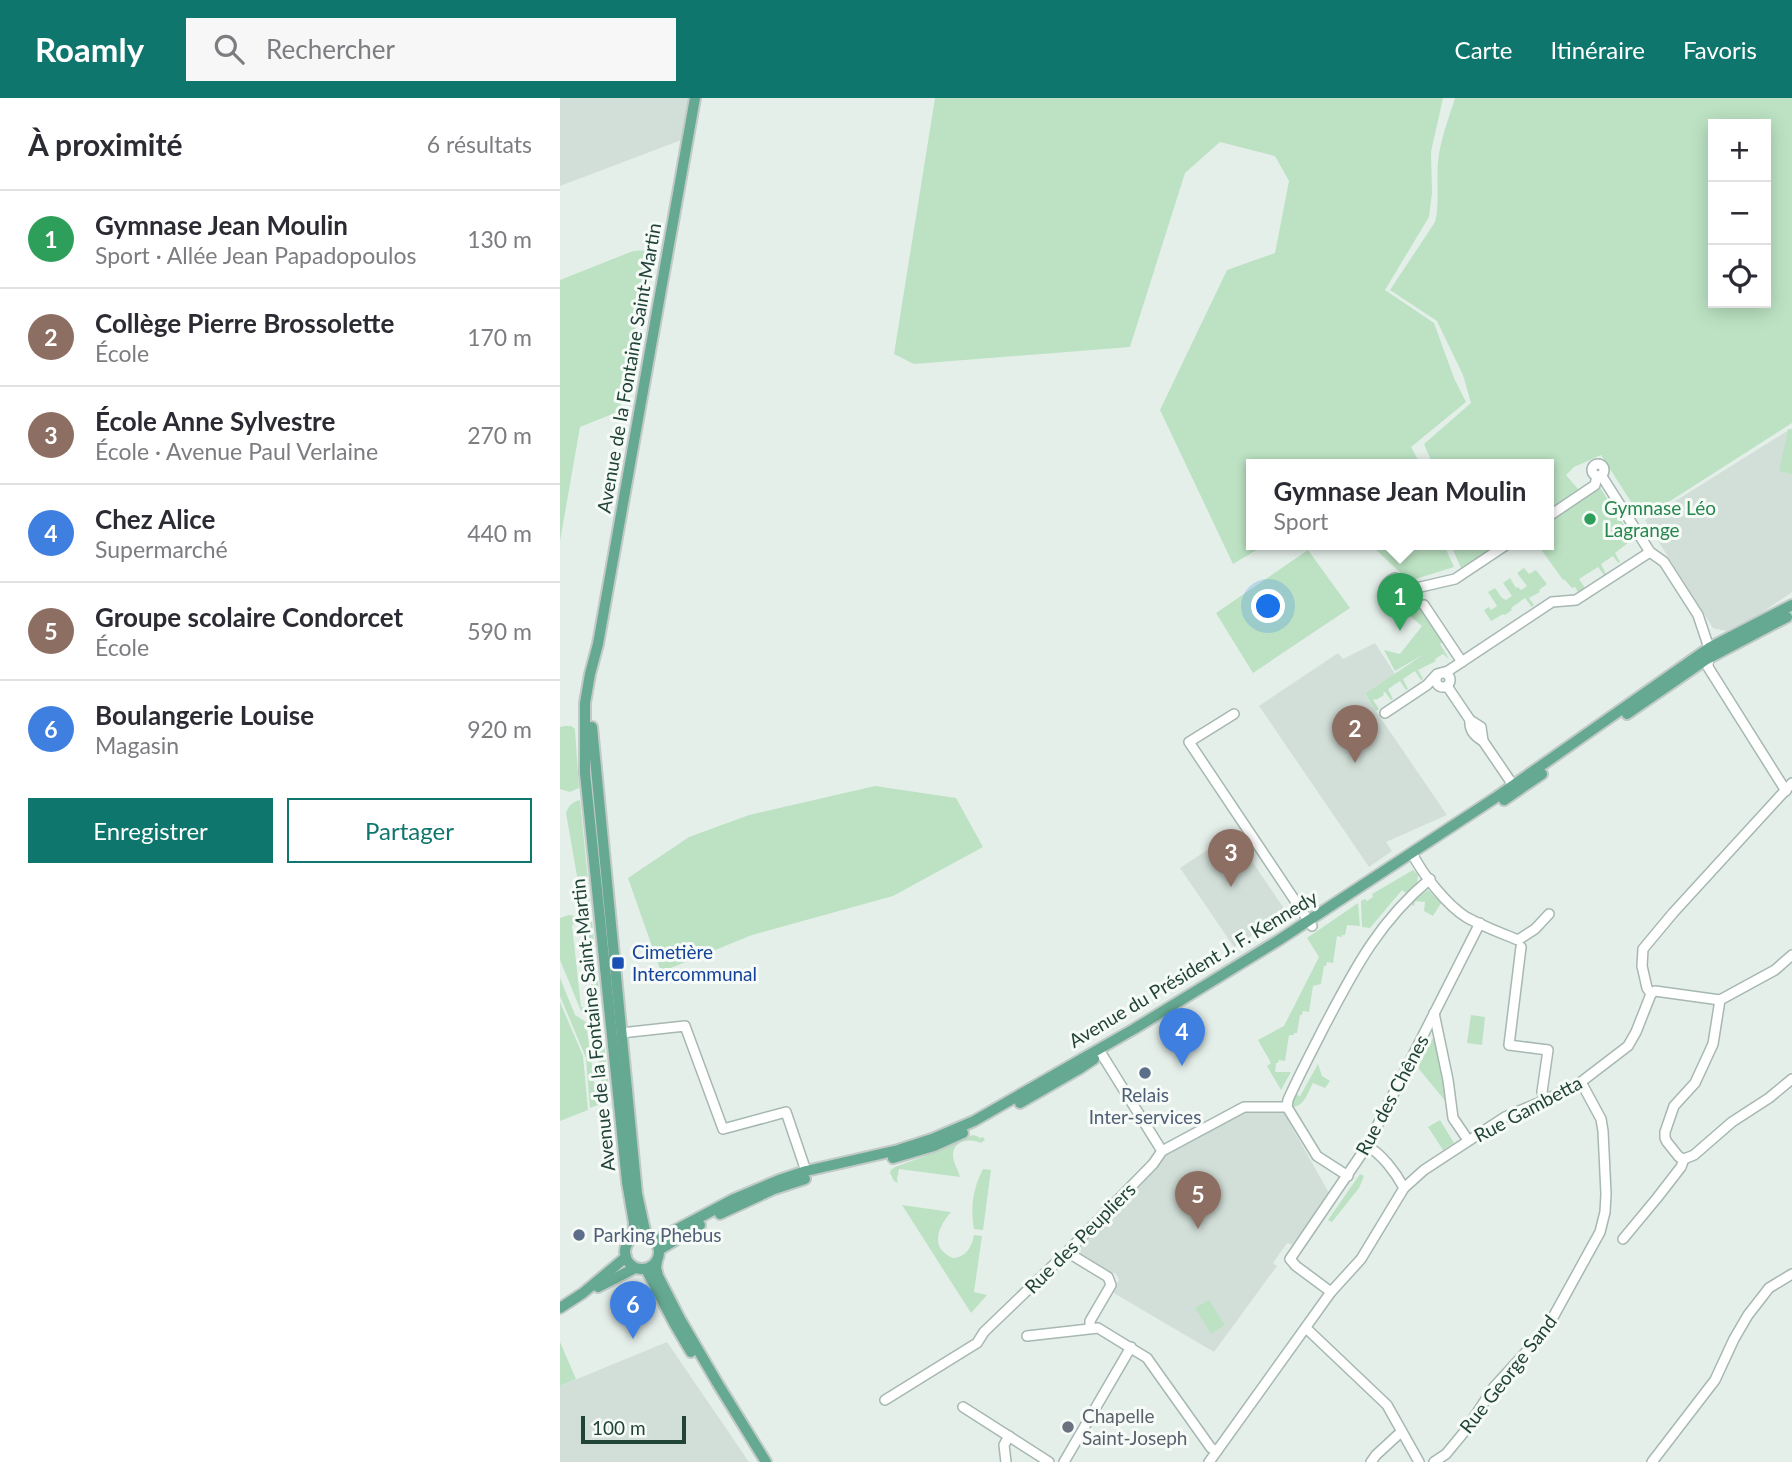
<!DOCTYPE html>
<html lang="fr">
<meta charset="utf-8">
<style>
body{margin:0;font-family:Lato,sans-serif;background:#f7f7f7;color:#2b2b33}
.controls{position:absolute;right:21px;top:21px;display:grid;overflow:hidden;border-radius:0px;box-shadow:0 4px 18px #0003}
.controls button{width:63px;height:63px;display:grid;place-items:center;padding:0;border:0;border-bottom:2px solid #e1e1e2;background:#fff;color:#2b2b33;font:35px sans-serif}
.scale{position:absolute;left:21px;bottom:18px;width:105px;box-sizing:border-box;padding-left:7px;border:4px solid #214338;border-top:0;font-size:19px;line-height:24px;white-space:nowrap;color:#214338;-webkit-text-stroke:5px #f6fbf8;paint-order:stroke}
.you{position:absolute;left:709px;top:509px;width:24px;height:24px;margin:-18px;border:5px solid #fff;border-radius:50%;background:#1a73e8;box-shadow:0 0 0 10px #1a73e833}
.badge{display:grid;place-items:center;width:46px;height:46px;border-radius:50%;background:#0f766e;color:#fff;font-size:23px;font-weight:700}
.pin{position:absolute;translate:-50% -58px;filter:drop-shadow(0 2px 4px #0008)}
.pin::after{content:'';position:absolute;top:37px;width:24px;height:21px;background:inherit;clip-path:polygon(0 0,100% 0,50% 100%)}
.popup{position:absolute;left:686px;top:361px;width:308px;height:91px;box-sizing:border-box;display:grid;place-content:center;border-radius:0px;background:#fff;filter:drop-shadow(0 2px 5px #0005);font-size:23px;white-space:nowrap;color:#7c7c81}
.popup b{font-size:26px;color:#2b2b33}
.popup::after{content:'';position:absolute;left:50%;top:100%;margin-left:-14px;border:14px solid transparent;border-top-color:#fff}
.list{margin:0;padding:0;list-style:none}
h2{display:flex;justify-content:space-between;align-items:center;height:91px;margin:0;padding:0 28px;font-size:30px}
h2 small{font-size:23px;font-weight:400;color:#7c7c81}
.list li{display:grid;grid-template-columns:46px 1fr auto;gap:21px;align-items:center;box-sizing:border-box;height:98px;padding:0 28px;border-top:2px solid #e1e1e2}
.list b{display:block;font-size:26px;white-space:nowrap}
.list p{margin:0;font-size:23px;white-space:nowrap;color:#7c7c81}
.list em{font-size:23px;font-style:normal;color:#7c7c81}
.actions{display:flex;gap:14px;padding:21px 28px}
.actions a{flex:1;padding:16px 0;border:2px solid #0f766e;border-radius:0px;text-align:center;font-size:24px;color:#0f766e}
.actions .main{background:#0f766e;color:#fff}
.icon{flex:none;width:38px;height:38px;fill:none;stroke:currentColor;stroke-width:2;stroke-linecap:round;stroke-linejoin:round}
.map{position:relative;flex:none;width:1232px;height:1364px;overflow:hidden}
header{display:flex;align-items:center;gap:42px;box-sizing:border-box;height:98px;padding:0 35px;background:#0f766e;color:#fff}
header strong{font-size:33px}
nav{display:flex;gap:38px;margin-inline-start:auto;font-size:24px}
.search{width:490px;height:63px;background:#f7f7f7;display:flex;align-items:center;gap:18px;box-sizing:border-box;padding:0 24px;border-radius:0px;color:#7c7c81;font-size:26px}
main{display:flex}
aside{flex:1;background:#fff}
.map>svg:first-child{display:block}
.built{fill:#d2dfd8}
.green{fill:#bce2c3;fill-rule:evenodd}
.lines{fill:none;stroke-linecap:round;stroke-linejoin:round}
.minor-casing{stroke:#a6b8b1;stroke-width:12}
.major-casing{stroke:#c1cac7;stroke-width:14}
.minor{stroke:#fff;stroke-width:9}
.major{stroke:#65a993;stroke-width:10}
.leisure-dot{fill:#2e9e5b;stroke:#f6fbf8;stroke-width:2.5}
.transit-dot{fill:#1a4fb4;stroke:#f6fbf8;stroke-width:2.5}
.service-dot{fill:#5c6f8a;stroke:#f6fbf8;stroke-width:2.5}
.worship-dot{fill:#6b7280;stroke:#f6fbf8;stroke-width:2.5}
.labels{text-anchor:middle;stroke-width:6;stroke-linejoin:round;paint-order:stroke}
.street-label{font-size:19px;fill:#214338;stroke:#f6fbf8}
.leisure-label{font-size:19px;fill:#27864d;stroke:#f6fbf8;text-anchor:start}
.transit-label{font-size:19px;fill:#164399;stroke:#f6fbf8;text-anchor:start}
.service-label{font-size:19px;fill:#4e5e75;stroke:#f6fbf8}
.worship-label{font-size:19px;fill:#5b616d;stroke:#f6fbf8;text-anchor:start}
</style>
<header>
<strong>Roamly</strong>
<div class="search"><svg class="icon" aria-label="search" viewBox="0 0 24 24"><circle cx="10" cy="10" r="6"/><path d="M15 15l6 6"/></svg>Rechercher</div>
<nav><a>Carte</a><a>Itinéraire</a><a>Favoris</a></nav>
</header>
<main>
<aside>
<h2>À proximité<small>6 résultats</small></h2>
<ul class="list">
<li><span class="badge" style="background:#2e9e5b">1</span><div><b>Gymnase Jean Moulin</b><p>Sport · Allée Jean Papadopoulos</p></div><em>130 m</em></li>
<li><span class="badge" style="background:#8d6e63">2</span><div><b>Collège Pierre Brossolette</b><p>École</p></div><em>170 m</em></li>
<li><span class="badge" style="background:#8d6e63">3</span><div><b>École Anne Sylvestre</b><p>École · Avenue Paul Verlaine</p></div><em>270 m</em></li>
<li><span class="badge" style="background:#3f7fe0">4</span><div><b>Chez Alice</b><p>Supermarché</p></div><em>440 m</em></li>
<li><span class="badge" style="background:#8d6e63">5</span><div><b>Groupe scolaire Condorcet</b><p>École</p></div><em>590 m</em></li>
<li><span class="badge" style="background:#3f7fe0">6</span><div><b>Boulangerie Louise</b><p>Magasin</p></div><em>920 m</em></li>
</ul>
<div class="actions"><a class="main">Enregistrer</a><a>Partager</a></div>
</aside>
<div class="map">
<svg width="1232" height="1364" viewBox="0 0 1232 1364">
<rect width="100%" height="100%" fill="#e5efea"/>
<g class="built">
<path d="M0,0H140L132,38L0,88Z"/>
<path d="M1232,330V494L1200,516L1166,533L1153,530L1085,422Z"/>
<path d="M815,545L835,576L805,597L887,717L826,744L832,753L809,769L699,608L778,555L783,561Z"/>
<path d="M673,735L727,815L674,849L620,770Z"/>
<path d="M681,1015H724L769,1095L732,1147L727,1145L713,1165L717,1168L654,1254L552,1194L559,1182L555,1175H548L521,1158L519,1147L606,1056Z"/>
<path d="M107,1244L189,1364H0V1288Z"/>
</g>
<g class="green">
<path d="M375,0H883L871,54L872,95L869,119L825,192L874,225L894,280L906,304L851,349L861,367H691V447H705L673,466L600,312L667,172L715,155L729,83L715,58L660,44L625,75L570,249L354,266L334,256Z"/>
<path d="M895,0H1232V325L1082,421L1041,357L1014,369L1006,377L1018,391L989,412V367H873L864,346L911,305L903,277L877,223L830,192L875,124C880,104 876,84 878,64C880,42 889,20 895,0ZM1206,26V205H1153V26Z"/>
<path d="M90,152L60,313L20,329L0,443V182L73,153Z"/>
<path d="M1228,331L1232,332V376L1219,373Z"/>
<path d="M1039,388L1073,441L1055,455L1060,464L1058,465L1053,458L1041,466L1046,476L1044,477L1038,469L1019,481L1025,490L1018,494L1015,489L1012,490L1004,481L1003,482L978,447H989V422Z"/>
<path d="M811,447H884L894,469L849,483Z"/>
<path d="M891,447H937L901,470Z"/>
<path d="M748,452L790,510L693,575L656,515Z"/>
<path d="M964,470L969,476L976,472L987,486L979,492L980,494L969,500L974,507L972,509L965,500L951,510L952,512L945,517L943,516L931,523L924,512L929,509L931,512L937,508L928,494L935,490L942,500L946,502L952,498L943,485L950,480L956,490L958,489L961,492L967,488L957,475Z"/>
<path d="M861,509L884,543L880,546L889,561L883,556L875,561L876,563L858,572L863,581L861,582L855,573L843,581L848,591L846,592L840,583L828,591L833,601L831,602L825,594L823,595L824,597L816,602L815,601L813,602L819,611L816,613L805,596L864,556L835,573L824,552L840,556L862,528L850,518Z"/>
<path d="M5,628H11L15,631L19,690L10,694L0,691V629Z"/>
<path d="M315,688L396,700L423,749L333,798L192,837L101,874L68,780L129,739L189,717Z"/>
<path d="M20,702L50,1002L30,1010L26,960L0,898V880L15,917L26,924L37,1005L43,1002L25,824L6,715C9,707 12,704 20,702Z"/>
<path d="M853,772L858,777L857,785L846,795L842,792L810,830L802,829L801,803L805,801L807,803L813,799L812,796Z"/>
<path d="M868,792L881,805L873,818L864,813L865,804L855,803L854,808L852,807V804Z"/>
<path d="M798,805L800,828L787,827L785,837H782V839L777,838L773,865L767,864L766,868H764L761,886L753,888L749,914L743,913L742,917H740L737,935H734V937H729L725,963L719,962L718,965H716L715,974H731L721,992L707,968L711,965L698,942L724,928L759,859L747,840Z"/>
<path d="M9,817L14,818L18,825L12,827L21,909H26L27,916L21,913L0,862V820Z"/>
<path d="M0,904L23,958L28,1012L0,1023Z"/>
<path d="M911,917L925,919L922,947L907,945Z"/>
<path d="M875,936L888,1002L887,1005L859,971V967Z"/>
<path d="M758,966L762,978L770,983L765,990L753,985C748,994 744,1009 732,1009L734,996L740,998Z"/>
<path d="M880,1022L894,1045L883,1052L868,1029Z"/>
<path d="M412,1037L417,1038L420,1040L423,1039L425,1042L421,1045C411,1040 394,1042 393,1056C393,1064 398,1072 400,1079L339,1071L337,1081L338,1085L334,1083L330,1075L331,1072L335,1069L384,1051Z"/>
<path d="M423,1071L431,1072L423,1132L414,1131C410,1110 413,1090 423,1071Z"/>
<path d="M800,1076L804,1078L799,1090L772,1124L768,1122Z"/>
<path d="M342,1107L391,1114C378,1129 369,1150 393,1160C406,1159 412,1149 414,1137L422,1138L414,1194L427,1197L411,1215Z"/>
<path d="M649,1202L665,1227L651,1236L635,1210Z"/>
<path d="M0,1244L16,1281L0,1288Z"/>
</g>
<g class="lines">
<g class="minor-casing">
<g id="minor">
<circle cx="1038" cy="372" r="6"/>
<path d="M1041,377L1090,454L1104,464L1138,517L1149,550L1148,569L1226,693"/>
<path d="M989,418L1035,387L1037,378"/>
<path d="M835,480L842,482L852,491L845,504C824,511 815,489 835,480Z"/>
<path d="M852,491L895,481L946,447"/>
<path d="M864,507L902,564"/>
<circle cx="883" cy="582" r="7"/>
<path d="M887,588L910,622"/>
<path d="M825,615L867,587L877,576L888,573L992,504L1016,502L1090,454"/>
<path d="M674,616L629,644L752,828"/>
<path d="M910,622L921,629L923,643C914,638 909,632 910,622Z"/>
<path d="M923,643L953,687"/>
<path d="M852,755C862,776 887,807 906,819C922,828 941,835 958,842L975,831L989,816"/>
<path d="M961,849L949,947L988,952L982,994L985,1002"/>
<path d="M1091,896L1095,893L1160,902L1215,872L1232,857"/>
<path d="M874,915L888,982L893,1020L908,1042"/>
<path d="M61,935L125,928L163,1031L226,1014L246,1073"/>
<path d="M539,952L602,1053"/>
<path d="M807,1048C822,1056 836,1075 844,1090"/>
<path d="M1124,1061L1119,1059L1107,1044L1105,1040V1034L1114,1008L1135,985L1153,946L1160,902"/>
<path d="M1124,1061L1134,1057L1172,1024L1209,1000L1232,981"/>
<path d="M788,1078L757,1058L727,1009L728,1002C739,977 752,953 764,929C794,872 819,823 870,781"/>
<path d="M1063,1141L1097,1100L1121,1069L1124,1061"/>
<path d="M507,1154L548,1179L551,1187L530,1223V1230"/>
<path d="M771,1194L736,1168L730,1161L807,1048L920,825"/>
<path d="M746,1230L827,1307L859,1364"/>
<path d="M467,1238L538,1230L587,1260L651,1350L657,1353"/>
<path d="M325,1302L417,1245L424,1234L507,1154L593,1066L602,1053L684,1009H727"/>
<path d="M403,1309L489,1364"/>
<path d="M446,1364L444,1347L449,1338"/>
<path d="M504,1364L571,1249"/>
<path d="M649,1364L771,1194L801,1161L844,1090L864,1072L945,1019L985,1002L1021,984L1068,948L1076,934L1091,896L1087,890L1082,868L1083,851L1113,815L1232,685"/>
<path d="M811,1364L816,1357L841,1334"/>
<path d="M874,1364L886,1356L905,1333L934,1289L986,1232L1040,1134L1045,1114L1046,1096L1043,1033L1041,1021L1021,984"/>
<path d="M1092,1364L1155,1282L1174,1241L1188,1217L1209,1190L1232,1176"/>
</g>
</g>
<g class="major-casing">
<g id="major">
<path d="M1067,616L1147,561L1227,519"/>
<path d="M32,629L77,1096L86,1137"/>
<path d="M944,702L982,676"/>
<path d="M460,1005L519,971L534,961"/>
<path d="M333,1060L374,1048L403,1035"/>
<path d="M160,1116L214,1091L245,1081"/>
<circle cx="82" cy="1154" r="17"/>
<path d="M73,1139L74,1125L67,1084L25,675V605L30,576L38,546L135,0"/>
<path d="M95,1143L174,1101L219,1082L246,1073L338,1052L372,1041L414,1023L574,931L719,842L935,700L1149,550L1232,507"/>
<path d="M99,1152L140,1127"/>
<path d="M97,1162L96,1170L98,1178L120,1221L158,1286L206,1364"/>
<path d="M86,1171L114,1225L131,1254"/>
<path d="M38,1189L75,1170"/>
<path d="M0,1210L23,1195L66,1159"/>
</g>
</g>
<use href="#minor" class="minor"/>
<use href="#major" class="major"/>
</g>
<circle class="leisure-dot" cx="1030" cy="421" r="7"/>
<rect class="transit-dot" x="51" y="858" width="14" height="14" rx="3.5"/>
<g class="service-dot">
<circle cx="585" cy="975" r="7"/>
<circle cx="19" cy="1137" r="7"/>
</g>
<circle class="worship-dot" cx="508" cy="1329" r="7"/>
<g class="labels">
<g class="street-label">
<text transform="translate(69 270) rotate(-80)" y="7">Avenue de la Fontaine Saint-Martin</text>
<text transform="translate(633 871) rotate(-31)" y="7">Avenue du Président J. F. Kennedy</text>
<text transform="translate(33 927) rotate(-96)" y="7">Avenue de la Fontaine Saint-Martin</text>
<text transform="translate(832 997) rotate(-62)" y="7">Rue des Chênes</text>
<text transform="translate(968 1011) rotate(-28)" y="7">Rue Gambetta</text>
<text transform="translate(520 1140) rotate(-45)" y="7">Rue des Peupliers</text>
<text transform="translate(948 1276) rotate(-52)" y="7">Rue George Sand</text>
</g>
<g class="leisure-label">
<text x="1044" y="417">Gymnase Léo<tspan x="1044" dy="22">Lagrange</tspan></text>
</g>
<g class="transit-label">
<text x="72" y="861">Cimetière<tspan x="72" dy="22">Intercommunal</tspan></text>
</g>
<g class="service-label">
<text x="585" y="1004">Relais<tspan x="585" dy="22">Inter-services</tspan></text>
<text x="33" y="1144" text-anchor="start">Parking Phebus</text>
</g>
<g class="worship-label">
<text x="522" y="1325">Chapelle<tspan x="522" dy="22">Saint-Joseph</tspan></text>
</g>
</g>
</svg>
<div class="controls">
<button>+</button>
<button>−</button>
<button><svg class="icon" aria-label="locate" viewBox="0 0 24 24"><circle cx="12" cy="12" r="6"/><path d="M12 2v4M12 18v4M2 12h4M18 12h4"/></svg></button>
</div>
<div class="scale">100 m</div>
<div class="you"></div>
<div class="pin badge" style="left:840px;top:533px;background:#2e9e5b">1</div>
<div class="popup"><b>Gymnase Jean Moulin</b>Sport</div>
<div class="pin badge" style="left:795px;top:665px;background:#8d6e63">2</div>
<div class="pin badge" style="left:671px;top:789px;background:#8d6e63">3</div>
<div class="pin badge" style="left:622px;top:968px;background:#3f7fe0">4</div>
<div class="pin badge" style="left:638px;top:1131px;background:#8d6e63">5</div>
<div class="pin badge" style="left:73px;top:1241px;background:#3f7fe0">6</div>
</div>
</main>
